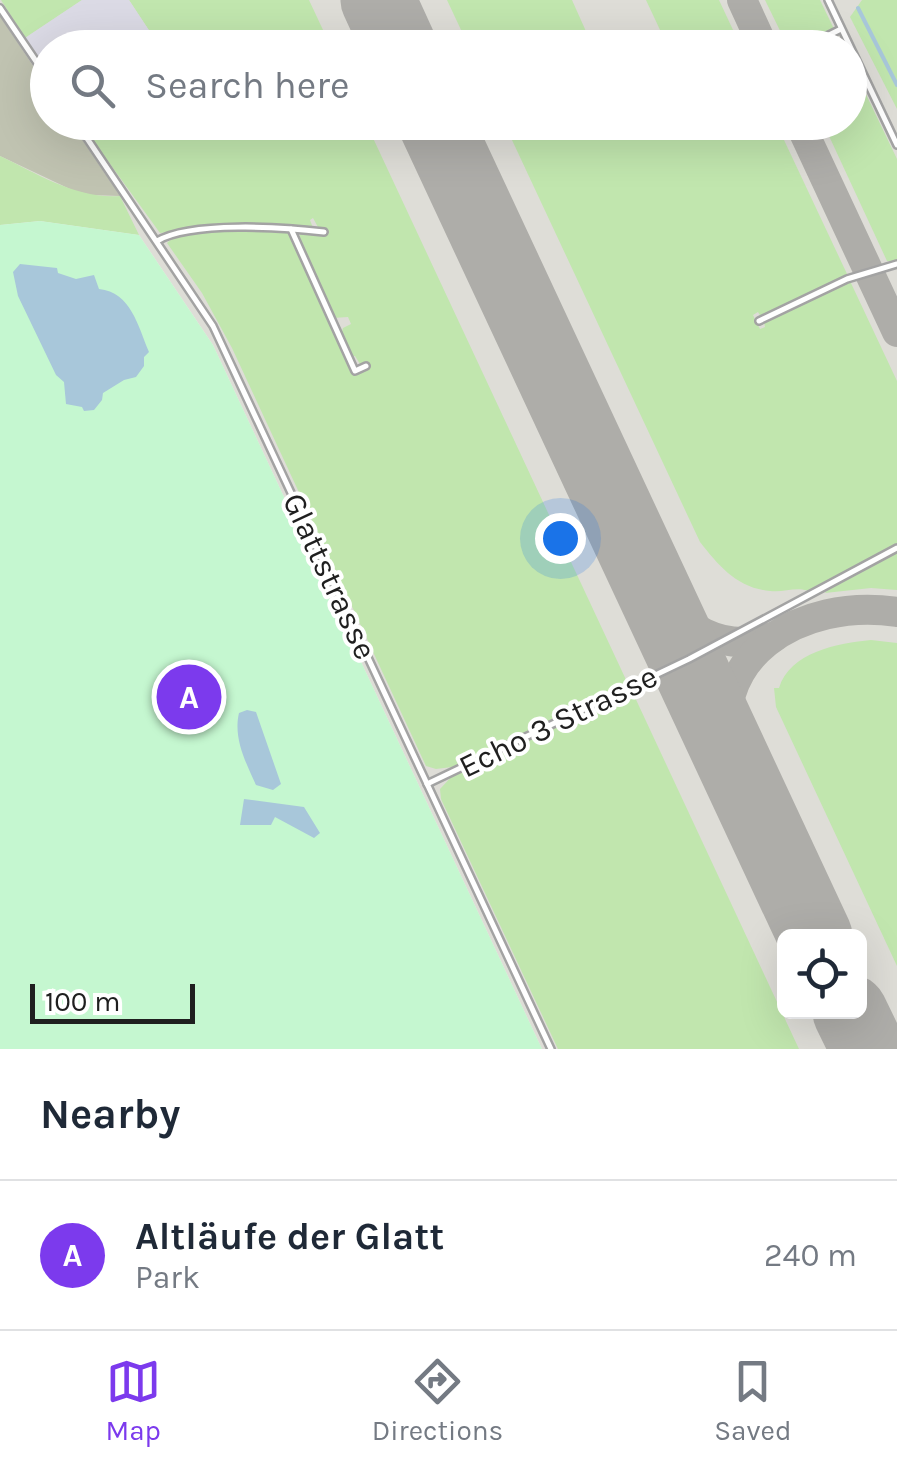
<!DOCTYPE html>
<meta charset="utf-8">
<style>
body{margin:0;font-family:Karla,sans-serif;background:#f2f2f3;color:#1f2937}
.controls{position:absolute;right:30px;bottom:30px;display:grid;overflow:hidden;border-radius:15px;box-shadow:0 10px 40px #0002}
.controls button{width:90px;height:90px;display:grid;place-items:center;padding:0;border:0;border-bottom:2px solid #e0e1e3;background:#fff;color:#1f2937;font:50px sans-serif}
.scale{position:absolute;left:30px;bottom:25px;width:165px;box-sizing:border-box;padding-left:10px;border:5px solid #1f1f1f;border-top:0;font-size:28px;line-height:35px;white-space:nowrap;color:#1f1f1f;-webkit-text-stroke:8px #fff;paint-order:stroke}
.you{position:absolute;left:560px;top:538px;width:35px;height:35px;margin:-25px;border:8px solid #fff;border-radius:50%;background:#1a73e8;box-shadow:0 0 0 15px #1a73e833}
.badge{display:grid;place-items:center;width:65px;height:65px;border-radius:50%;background:#7c3aed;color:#fff;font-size:32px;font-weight:700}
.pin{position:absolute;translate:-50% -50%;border:5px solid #fff;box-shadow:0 2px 10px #0006}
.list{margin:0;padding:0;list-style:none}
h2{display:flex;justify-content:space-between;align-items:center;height:130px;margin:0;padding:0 40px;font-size:42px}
h2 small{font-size:32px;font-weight:400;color:#747a83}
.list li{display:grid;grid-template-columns:65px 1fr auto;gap:30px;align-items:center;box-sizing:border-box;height:150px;padding:0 40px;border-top:2px solid #e0e1e3}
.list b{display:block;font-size:38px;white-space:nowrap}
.list p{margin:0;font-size:32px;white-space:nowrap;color:#747a83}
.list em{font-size:32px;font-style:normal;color:#747a83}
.icon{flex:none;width:55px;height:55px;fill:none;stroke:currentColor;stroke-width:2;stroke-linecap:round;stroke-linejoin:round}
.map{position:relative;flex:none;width:897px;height:1049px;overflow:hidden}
.search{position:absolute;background:#fff;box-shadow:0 10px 40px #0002;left:30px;right:30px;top:30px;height:110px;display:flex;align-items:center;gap:25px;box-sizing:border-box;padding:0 35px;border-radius:55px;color:#747a83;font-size:38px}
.sheet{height:280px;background:#fff}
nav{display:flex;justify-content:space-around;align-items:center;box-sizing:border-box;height:140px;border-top:2px solid #e0e1e3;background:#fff;font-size:28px;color:#747a83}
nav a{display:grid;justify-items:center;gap:5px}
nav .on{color:#7c3aed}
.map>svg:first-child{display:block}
.airport{fill:#deddd7;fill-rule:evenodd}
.construction{fill:#c0c3b1}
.grass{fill:#c1e6ae}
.park{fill:#c5f7d0}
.plaza{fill:#dbdae5}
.water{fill:#a8c7da}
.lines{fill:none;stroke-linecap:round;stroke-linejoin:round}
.stream{stroke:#a8c7da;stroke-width:4}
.taxiway{stroke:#aeada9;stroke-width:30}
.runway{stroke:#aeada9;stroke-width:75}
.service-casing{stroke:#a3a3a3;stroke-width:10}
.service{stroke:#fff;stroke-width:5}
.labels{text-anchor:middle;stroke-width:8;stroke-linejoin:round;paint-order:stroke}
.street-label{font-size:32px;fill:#1f1f1f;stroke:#fff}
</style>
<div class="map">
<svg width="897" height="1049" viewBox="0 0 897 1049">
<rect width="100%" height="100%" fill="#efede5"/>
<path class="airport" d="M0,0H897V1049H542L213,345L139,235L40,221L0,225ZM48,48H850V122H48ZM784,936H860V1012H784Z"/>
<path class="construction" d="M0,16L47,87L48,122L71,123L120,196L91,195L72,190L0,156Z"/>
<g class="grass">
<path d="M1,0H82L25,38Z"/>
<path d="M129,0H309L331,47H160Z"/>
<path d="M447,0H572L593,47H469Z"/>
<path d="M646,0H719L741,47H668Z"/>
<path d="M765,0H820L834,29L796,47H788Z"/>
<path d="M862,0H897V109L850,17Z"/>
<path d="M850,61L897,159V261H887L823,123L850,122Z"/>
<path d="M107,122L366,123L628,684L452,767L436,769L426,766L232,348L202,293L167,243C182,227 257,231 282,231L289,234L354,374L370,367L367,361L360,364L355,356L351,357L341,335L343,328L351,324L348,317L333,318L298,240L301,232L325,234L326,230L319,229L313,218L310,220L313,228L224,226L160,233L89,135Z"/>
<path d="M633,122L638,128L649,122L776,123L848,276L761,317L758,312L753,315L760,329L765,327L764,322L850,281L897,381V544L809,591C795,586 784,593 770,591C737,588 719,566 700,542L504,123Z"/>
<path d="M0,156C38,174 76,199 120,196L139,235L40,221L0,225Z"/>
<path d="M897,552V590L871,588L825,593L831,586Z"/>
<path d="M871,640L897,643V966L776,707L774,688H779C790,652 838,643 871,640Z"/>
<path d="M632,691L799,1049H558L441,799L440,789L454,774Z"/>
</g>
<path class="park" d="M40,221L139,235L213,345L542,1049H0V225Z"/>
<path class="plaza" d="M82,0H129L160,47L48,48L47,71L25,38Z"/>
<g class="water">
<path d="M20,264L57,268L58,273L76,279L94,275L99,289C131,292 138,326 149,352L144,357V366L136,377L124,380L103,393L102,400L94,410L84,411L82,407L66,404L64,382L56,375L18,296L13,272Z"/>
<path d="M247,710L256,712L281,784L273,790L256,785C246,763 233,738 239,713Z"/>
<path d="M244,799L304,807L320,833L314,838L275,817L271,825H240Z"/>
</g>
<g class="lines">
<path class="stream" d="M858,8L897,85"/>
<g class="taxiway">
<path d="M742,0L764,48"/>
<path d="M799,122L897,332"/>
<path d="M651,584C680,627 723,655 775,636"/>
<path d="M734,764C699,657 802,597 897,612"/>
</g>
<g class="runway">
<path d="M378,0L400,48"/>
<path d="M435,122L815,936"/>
<path d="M850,1012L868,1049"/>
</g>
<g class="service-casing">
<g id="service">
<path d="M828,0L897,145"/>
<path d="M0,8L48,79"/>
<path d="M803,48L841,29"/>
<path d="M76,122L213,326L551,1049"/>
<path d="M636,124L640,122"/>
<path d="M291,229L355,371L366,366"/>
<path d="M157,241C191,221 284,227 324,232"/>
<path d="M759,321L847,279L897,264"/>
<path d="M427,784L689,659L897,548"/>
</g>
</g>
<use href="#service" class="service"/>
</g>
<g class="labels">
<g class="street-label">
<text transform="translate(330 576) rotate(65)" y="11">Glattstrasse</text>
<text transform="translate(558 721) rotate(-26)" y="11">Echo 3 Strasse</text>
</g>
</g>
</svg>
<div class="controls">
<button><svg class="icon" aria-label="locate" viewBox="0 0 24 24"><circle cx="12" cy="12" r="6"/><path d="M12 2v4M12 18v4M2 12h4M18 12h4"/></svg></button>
</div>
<div class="scale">100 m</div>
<div class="you"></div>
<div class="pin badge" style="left:189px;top:697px">A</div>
<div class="search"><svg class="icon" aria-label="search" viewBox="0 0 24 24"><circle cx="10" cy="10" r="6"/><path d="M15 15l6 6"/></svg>Search here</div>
</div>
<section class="sheet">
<h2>Nearby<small></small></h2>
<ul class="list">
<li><span class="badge">A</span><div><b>Altläufe der Glatt</b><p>Park</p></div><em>240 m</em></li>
</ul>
</section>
<nav>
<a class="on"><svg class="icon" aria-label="map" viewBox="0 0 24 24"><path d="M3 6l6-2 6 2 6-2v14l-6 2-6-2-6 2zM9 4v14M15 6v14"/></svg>Map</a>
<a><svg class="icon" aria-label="directions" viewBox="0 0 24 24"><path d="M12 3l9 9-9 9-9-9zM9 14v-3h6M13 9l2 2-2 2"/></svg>Directions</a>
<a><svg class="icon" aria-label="saved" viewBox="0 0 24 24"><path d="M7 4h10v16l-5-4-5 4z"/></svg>Saved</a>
</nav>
